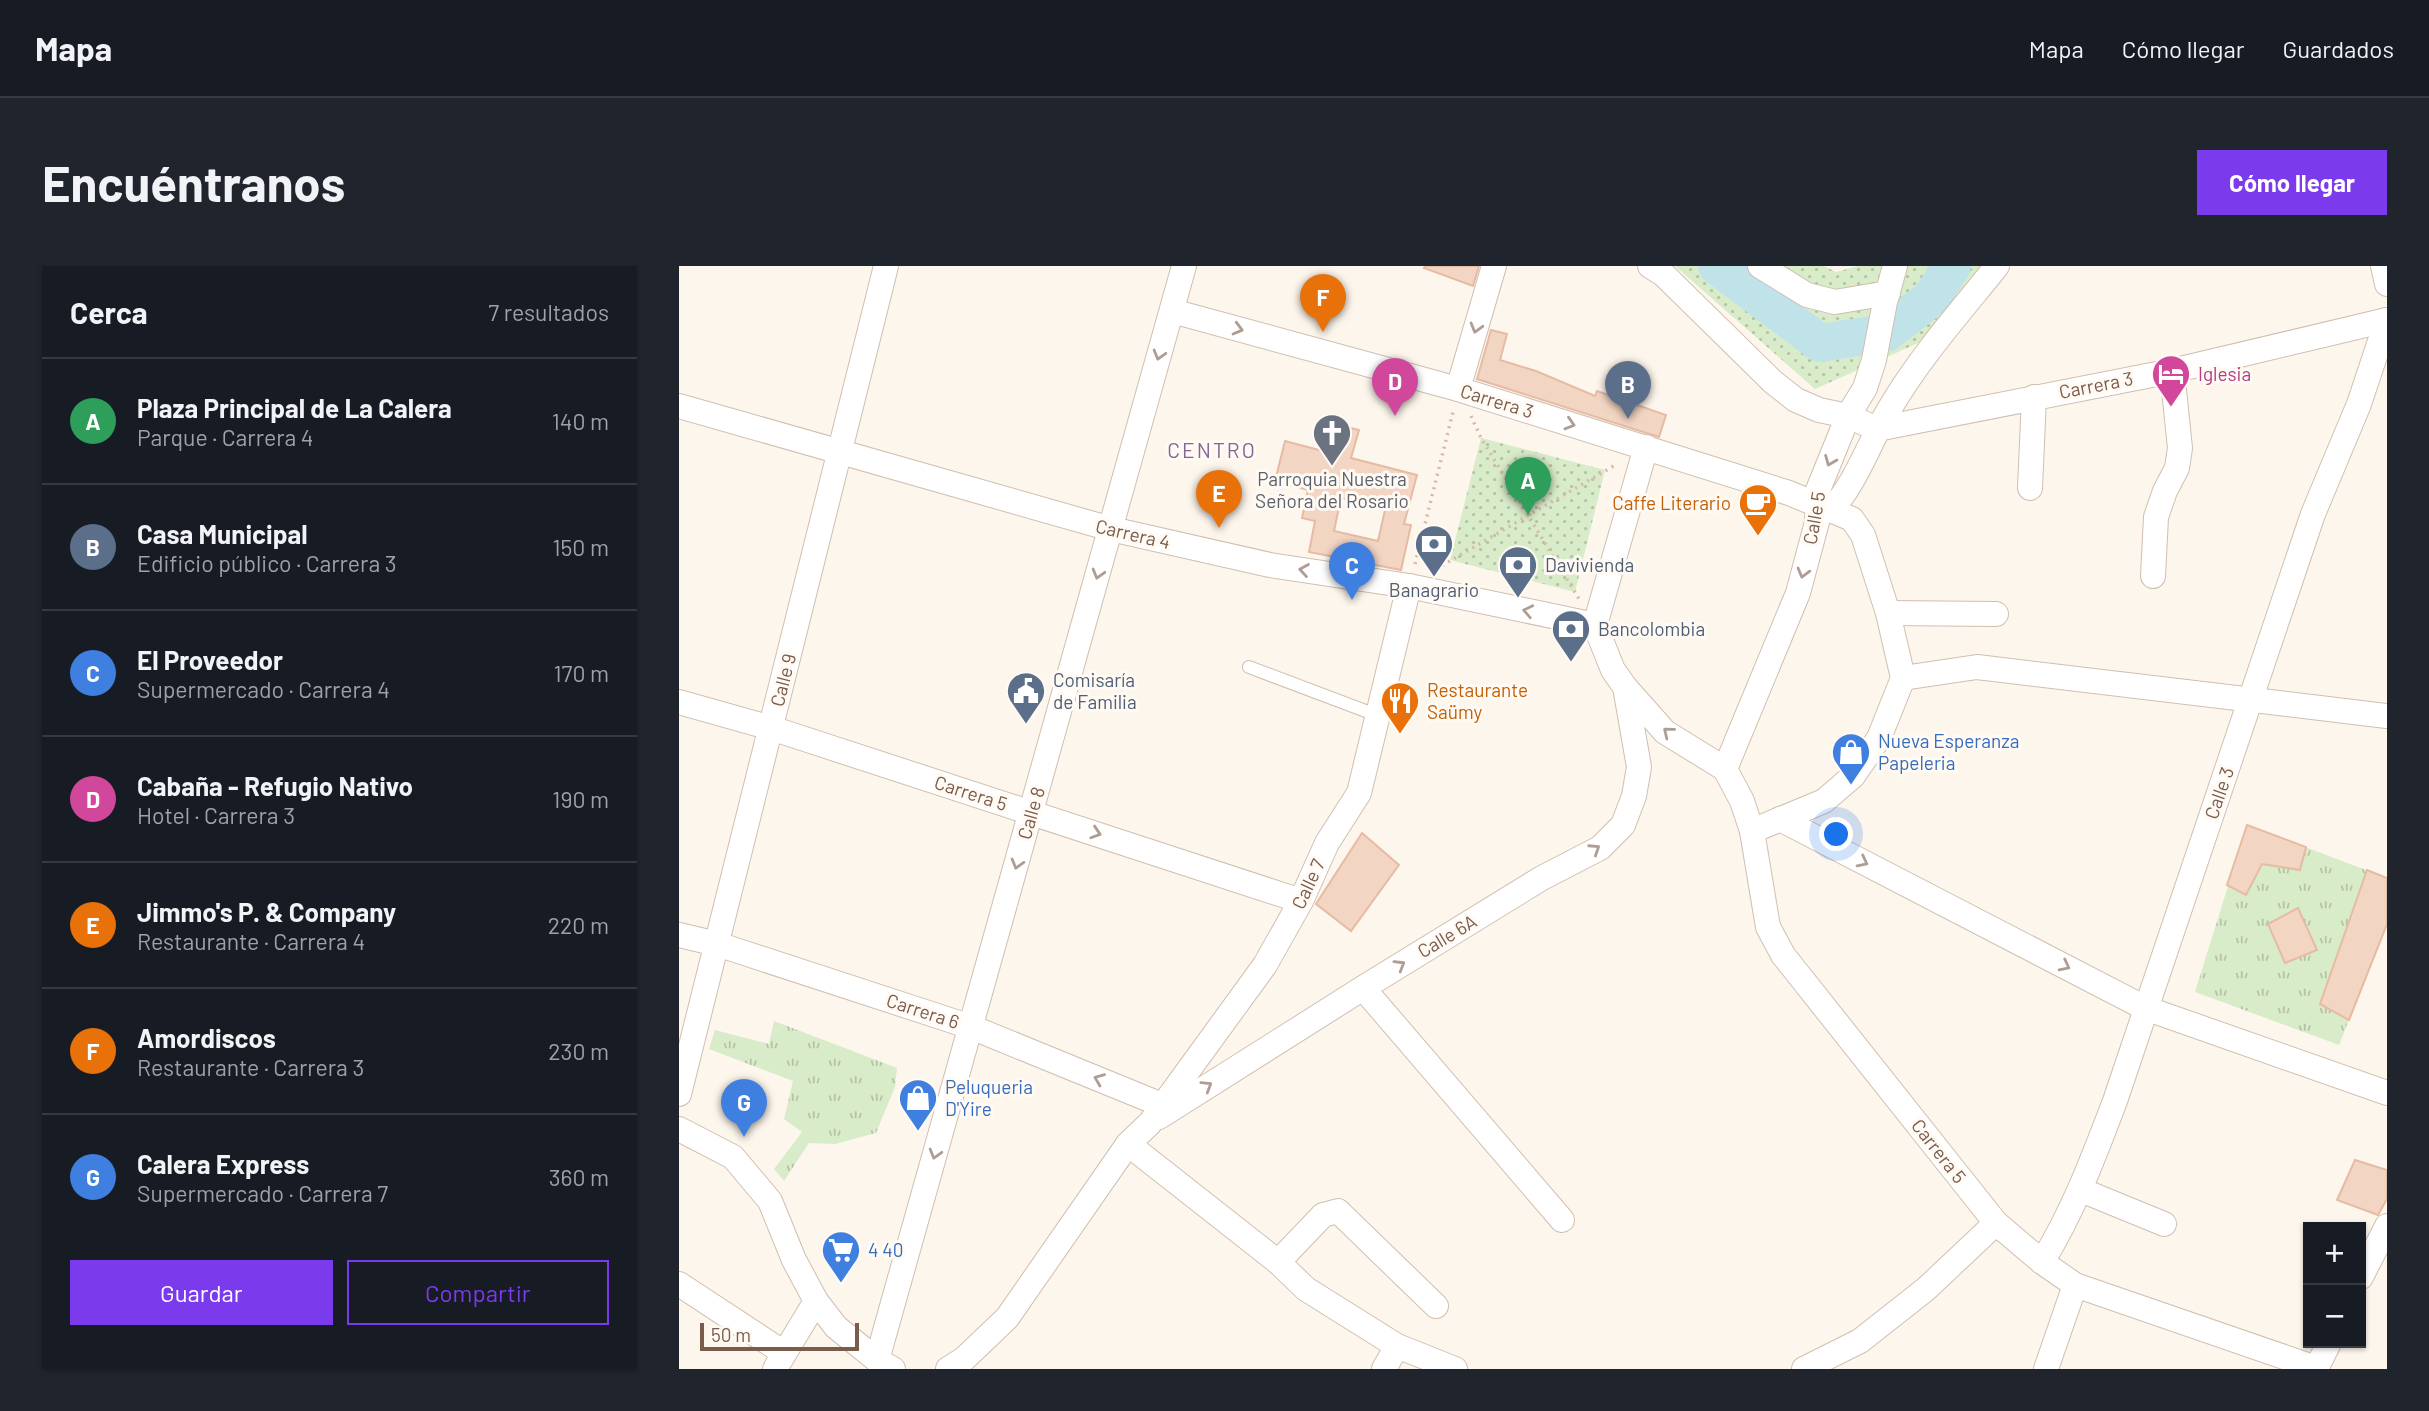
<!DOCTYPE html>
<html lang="es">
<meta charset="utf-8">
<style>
body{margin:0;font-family:Barlow,sans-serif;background:#20242c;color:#f1f3f6}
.controls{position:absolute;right:21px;bottom:21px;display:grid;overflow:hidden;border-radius:0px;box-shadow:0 2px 5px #0004}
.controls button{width:63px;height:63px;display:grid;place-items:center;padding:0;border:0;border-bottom:2px solid #363941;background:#171b24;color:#f1f3f6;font:35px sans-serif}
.scale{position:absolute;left:21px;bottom:18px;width:159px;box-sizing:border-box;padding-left:7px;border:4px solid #7a5c4d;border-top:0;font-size:19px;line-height:24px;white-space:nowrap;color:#7a5c4d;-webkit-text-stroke:5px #fffaf3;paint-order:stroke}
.you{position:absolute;left:1158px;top:569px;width:24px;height:24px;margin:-18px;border:5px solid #fff;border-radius:50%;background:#1a73e8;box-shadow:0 0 0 10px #1a73e833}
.badge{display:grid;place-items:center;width:46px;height:46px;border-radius:50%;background:#7c3aed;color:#fff;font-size:23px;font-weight:700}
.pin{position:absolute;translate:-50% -58px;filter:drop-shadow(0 2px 4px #0008)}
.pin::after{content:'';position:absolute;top:37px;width:24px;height:21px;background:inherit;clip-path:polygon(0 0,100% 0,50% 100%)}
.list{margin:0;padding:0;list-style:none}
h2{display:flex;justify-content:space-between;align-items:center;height:91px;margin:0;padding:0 28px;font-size:30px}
h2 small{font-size:23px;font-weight:400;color:#9ea1a6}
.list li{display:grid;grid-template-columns:46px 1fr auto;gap:21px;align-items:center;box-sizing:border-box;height:126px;padding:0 28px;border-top:2px solid #363941}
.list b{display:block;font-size:26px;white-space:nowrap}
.list p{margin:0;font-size:23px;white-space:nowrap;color:#9ea1a6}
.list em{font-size:23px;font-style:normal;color:#9ea1a6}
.actions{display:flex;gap:14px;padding:21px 28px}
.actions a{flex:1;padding:16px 0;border:2px solid #7c3aed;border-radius:0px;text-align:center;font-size:24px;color:#7c3aed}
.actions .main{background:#7c3aed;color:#fff}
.map{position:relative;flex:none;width:1708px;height:1103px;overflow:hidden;border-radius:0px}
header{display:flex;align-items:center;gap:42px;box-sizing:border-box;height:98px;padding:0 35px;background:#171b24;border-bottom:2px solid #363941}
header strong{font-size:33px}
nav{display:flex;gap:38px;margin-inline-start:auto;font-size:24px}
.intro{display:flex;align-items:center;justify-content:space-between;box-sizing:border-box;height:168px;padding:0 42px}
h1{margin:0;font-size:49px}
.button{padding:18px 32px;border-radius:0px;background:#7c3aed;color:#fff;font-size:24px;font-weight:700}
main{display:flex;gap:42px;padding:0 42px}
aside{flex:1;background:#171b24;border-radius:0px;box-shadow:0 2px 5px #0004}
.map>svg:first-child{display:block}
.grass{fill:url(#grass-tufts)}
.park{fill:url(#park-dots)}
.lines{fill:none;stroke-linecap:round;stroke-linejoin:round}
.river{stroke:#bfe3e8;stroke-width:38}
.building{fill:#f3d5c3;stroke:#e6bba3;stroke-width:2;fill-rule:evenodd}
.lane-casing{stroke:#d1beb0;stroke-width:14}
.street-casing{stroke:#d1beb0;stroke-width:26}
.path{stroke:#d9b8a5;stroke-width:3.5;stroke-dasharray:2 5;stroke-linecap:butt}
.lane{stroke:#fff;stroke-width:12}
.street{stroke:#fff;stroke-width:24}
.oneway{stroke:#af9d94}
.labels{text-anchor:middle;stroke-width:6;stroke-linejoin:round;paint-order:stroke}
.hotel-label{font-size:19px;fill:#b23c85;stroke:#fffaf3;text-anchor:start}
.street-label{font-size:19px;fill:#7a5c4d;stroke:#fffaf3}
.worship-label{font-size:19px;fill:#5b616d;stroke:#fffaf3}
.food-label{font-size:19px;fill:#c56008;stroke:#fffaf3;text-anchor:end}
.service-label{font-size:19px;fill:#4e5e75;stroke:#fffaf3;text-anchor:start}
.shop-label{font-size:19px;fill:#366cbe;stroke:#fffaf3;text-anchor:start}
.neighbourhood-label{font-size:21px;letter-spacing:2px;fill:#846695;stroke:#fffaf3}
</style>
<header>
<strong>Mapa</strong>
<nav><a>Mapa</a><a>Cómo llegar</a><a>Guardados</a></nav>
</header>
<div class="intro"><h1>Encuéntranos</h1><a class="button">Cómo llegar</a></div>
<main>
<aside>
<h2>Cerca<small>7 resultados</small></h2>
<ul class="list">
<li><span class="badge" style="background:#2e9e5b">A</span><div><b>Plaza Principal de La Calera</b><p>Parque · Carrera 4</p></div><em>140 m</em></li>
<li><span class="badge" style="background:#5c6f8a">B</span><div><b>Casa Municipal</b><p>Edificio público · Carrera 3</p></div><em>150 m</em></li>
<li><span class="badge" style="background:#3f7fe0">C</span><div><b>El Proveedor</b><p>Supermercado · Carrera 4</p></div><em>170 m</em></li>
<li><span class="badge" style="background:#d1479c">D</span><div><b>Cabaña - Refugio Nativo</b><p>Hotel · Carrera 3</p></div><em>190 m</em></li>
<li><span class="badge" style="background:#e8710a">E</span><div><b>Jimmo's P. &amp; Company</b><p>Restaurante · Carrera 4</p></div><em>220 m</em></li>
<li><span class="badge" style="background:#e8710a">F</span><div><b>Amordiscos</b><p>Restaurante · Carrera 3</p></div><em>230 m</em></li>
<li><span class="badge" style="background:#3f7fe0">G</span><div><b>Calera Express</b><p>Supermercado · Carrera 7</p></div><em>360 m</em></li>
</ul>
<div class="actions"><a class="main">Guardar</a><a>Compartir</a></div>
</aside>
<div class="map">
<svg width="1708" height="1103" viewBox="0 0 1708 1103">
<defs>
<pattern id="grass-tufts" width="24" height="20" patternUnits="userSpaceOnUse" patternTransform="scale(1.75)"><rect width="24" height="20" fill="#d8ecc9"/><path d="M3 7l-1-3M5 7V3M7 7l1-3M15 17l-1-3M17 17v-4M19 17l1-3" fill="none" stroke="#b4c2a5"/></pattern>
<pattern id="park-dots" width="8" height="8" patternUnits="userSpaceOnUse" patternTransform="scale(1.75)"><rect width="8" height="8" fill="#d8ecc9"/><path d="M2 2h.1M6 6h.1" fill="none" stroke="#b4c2a5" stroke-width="1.8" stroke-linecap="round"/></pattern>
</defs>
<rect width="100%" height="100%" fill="#fdf6ec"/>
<g class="grass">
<path d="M1568,559L1708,612V658L1660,779L1516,726Z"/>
<path d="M95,755L218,802L216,821L197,867L156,878L130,877L105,915L95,903L123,866L105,853L114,815L30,783L36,764L90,778Z"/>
</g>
<g class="park">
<path d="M996,0H1145L1157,6L1179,0H1314L1246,74L1136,123Z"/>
<path d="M802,172L926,204L896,326L771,294Z"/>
</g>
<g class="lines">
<path class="river" d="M1038,0L1141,77L1207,67L1252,32L1273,0"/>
</g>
<g class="building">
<path d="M746,0H800L794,20L745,2Z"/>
<path d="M812,64L828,68L821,94L857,105L916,130L918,125L987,149L980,171L798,113Z"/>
<path d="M646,156L680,164L672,192L738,209L725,258L732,259L722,304L630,286L636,255L623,252L629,224L596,215L606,175L640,184ZM662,232L706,244L699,275L655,265Z"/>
<path d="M1568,559L1627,581L1621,604L1583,598L1567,629L1548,619Z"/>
<path d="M683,567L720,599L672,665L637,638Z"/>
<path d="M1688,604L1708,612V658L1670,754L1641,738Z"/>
<path d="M1619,642L1638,684L1606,697L1589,658Z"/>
<path d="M1676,894L1708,904V933L1699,949L1658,934Z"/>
</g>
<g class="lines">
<g class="lane-casing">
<path id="lane" d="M570,401L700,450"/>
</g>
<g class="street-casing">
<g id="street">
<path d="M971,0L984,8L1094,116L1117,134L1140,144L1169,150L1198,163L1493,105L1708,54"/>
<path d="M1081,0L1128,29L1156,36L1209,27"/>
<path d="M1704,0L1708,18"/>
<path d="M493,45L779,123L1110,227L1173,253L1184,269L1209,347L1224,412L1200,472L1174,510L1145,535L1073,565"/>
<path d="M779,123L815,0"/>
<path d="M0,140L432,263L591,299L730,320L916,359"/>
<path d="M1351,222L1355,131"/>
<path d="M1152,244C1179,214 1190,176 1211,142C1241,91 1281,46 1318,0"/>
<path d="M1474,310L1477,251L1486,225L1498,202L1501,182L1493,105"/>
<path d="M1209,347L1317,348"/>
<path d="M916,359L934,404L946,421L986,466L1046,503"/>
<path d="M916,359L967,181"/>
<path d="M1224,412L1298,401L1708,450"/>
<path d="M0,436L92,462L622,635"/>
<path d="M1046,503L1063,535L1073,565L1089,661L1104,689L1317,957L1363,996L1396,1019L1637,1102"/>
<path d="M1046,503L1119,327L1138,256L1139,224L1169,150L1186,122L1195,94L1206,36L1216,0"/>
<path d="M1101,553L1466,742L1708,827"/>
<path d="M0,669L38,678L292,761L483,839"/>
<path d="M684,722L883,954"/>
<path d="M0,828L207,0"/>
<path d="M480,851L684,722L863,612L921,582L944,559L955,530L960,501L946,421"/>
<path d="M0,863L54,891L91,935L115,994L137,1035L157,1061L198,1094L214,1103"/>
<path d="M449,878L599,996L627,1023L718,1080L776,1103"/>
<path d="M1402,924L1485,958"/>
<path d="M599,996L644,949L659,945L757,1040"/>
<path d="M1363,996C1395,944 1415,890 1436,835L1634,248L1680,138L1708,54"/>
<path d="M1682,1011L1708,960"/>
<path d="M0,1018L105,1087"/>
<path d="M198,1094L505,0"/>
<path d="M96,1103L137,1035"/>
<path d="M269,1103L285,1093L328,1052L449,878L471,857L586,699L622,635L648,577L680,527L730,320"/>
<path d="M705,1103L718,1080"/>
<path d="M1125,1103L1181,1075L1247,1023L1317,957"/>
<path d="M1367,1103L1396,1019"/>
<path d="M1637,1103L1650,1077"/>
</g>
</g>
<g class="path">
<path d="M792,150L802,172L900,333"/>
<path d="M736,298L774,146"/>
<path d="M757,303L938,198"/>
</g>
<use href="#lane" class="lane"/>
<use href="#street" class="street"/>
</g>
<defs><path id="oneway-chevron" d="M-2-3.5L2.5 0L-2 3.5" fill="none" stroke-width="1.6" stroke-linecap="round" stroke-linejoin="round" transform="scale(1.75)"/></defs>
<g class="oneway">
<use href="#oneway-chevron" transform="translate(797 62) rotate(106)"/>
<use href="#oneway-chevron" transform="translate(559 63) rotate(15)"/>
<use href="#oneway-chevron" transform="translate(480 89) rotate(106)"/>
<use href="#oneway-chevron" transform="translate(891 158) rotate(17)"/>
<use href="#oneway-chevron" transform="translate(1151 195) rotate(112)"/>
<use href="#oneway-chevron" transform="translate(625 304) rotate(-171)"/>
<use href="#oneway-chevron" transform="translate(1124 307) rotate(105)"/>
<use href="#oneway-chevron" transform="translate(419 308) rotate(106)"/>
<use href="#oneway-chevron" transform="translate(849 345) rotate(-168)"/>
<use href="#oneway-chevron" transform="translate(989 466) rotate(-141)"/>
<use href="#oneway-chevron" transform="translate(417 567) rotate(18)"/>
<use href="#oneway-chevron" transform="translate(916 583) rotate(-33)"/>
<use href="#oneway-chevron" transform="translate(1184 596) rotate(27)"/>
<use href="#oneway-chevron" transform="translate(338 598) rotate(106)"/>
<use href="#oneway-chevron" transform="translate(721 699) rotate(-31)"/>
<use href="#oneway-chevron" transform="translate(1386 700) rotate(27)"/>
<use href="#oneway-chevron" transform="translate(420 813) rotate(-158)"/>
<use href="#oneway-chevron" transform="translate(528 820) rotate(-32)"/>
<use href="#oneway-chevron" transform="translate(256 888) rotate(106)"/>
</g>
<defs>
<g id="hotel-pin" transform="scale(2.0125)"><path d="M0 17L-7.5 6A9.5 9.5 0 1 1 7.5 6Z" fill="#d1479c" stroke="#fffaf3"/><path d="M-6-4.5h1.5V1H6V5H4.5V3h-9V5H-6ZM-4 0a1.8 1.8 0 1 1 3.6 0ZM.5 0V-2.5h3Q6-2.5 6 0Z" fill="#fff"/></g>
<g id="church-pin" transform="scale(2.0125)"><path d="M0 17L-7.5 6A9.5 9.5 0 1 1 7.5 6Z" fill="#6b7280" stroke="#fffaf3"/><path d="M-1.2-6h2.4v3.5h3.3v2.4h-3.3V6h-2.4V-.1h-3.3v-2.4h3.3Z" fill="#fff"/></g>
<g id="cafe-pin" transform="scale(2.0125)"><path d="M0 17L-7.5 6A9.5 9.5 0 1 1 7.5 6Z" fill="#e8710a" stroke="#fffaf3"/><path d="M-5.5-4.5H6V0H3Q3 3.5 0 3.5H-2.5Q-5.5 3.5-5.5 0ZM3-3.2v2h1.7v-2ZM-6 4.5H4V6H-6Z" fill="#fff"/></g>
<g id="bank-pin" transform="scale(2.0125)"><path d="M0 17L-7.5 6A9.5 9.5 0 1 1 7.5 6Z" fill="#5c6f8a" stroke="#fffaf3"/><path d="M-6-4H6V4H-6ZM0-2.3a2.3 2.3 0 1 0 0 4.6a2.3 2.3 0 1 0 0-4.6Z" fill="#fff"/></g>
<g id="civic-pin" transform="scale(2.0125)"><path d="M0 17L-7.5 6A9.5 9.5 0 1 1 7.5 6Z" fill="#5c6f8a" stroke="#fffaf3"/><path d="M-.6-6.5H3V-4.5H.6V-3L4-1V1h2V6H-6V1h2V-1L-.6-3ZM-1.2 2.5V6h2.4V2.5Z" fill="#fff"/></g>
<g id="restaurant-pin" transform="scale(2.0125)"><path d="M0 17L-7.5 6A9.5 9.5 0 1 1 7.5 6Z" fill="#e8710a" stroke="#fffaf3"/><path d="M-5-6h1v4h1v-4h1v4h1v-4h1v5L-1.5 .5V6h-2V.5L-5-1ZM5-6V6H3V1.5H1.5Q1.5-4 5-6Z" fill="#fff"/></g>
<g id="shop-pin" transform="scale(2.0125)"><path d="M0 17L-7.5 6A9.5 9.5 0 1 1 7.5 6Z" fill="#3f7fe0" stroke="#fffaf3"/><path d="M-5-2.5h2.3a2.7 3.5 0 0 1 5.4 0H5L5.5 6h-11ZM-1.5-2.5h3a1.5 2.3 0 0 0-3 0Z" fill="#fff"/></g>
<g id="supermarket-pin" transform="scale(2.0125)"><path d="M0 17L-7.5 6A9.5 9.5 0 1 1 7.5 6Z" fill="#3f7fe0" stroke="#fffaf3"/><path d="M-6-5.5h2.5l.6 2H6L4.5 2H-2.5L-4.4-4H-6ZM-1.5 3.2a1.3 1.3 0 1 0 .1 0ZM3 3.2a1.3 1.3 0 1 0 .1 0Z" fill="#fff"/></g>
</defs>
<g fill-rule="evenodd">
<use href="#hotel-pin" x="1492" y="108"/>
<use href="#church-pin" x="653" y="167"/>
<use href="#cafe-pin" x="1079" y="237"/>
<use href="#bank-pin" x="755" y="278"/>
<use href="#bank-pin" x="839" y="299"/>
<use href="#bank-pin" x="892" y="363"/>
<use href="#civic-pin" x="347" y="425"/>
<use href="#restaurant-pin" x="721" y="435"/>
<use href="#shop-pin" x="1172" y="486"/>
<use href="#shop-pin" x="239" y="832"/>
<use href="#supermarket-pin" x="162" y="984"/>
</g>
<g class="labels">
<g class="hotel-label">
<text x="1519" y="115">Iglesia</text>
</g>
<g class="street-label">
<text transform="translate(1417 119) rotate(-11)" y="7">Carrera 3</text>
<text transform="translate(818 135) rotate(17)" y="7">Carrera 3</text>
<text transform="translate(1135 252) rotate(-80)" y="7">Calle 5</text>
<text transform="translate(454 268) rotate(13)" y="7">Carrera 4</text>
<text transform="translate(104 414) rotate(-76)" y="7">Calle 9</text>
<text transform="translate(292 527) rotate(18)" y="7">Carrera 5</text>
<text transform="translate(1540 527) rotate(-71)" y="7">Calle 3</text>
<text transform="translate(352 547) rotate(-74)" y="7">Calle 8</text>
<text transform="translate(629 618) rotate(-65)" y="7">Calle 7</text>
<text transform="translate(768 670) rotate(-31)" y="7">Calle 6A</text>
<text transform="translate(244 745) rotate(18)" y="7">Carrera 6</text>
<text transform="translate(1260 885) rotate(52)" y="7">Carrera 5</text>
</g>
<g class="worship-label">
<text x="653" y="220">Parroquia Nuestra<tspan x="653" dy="22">Señora del Rosario</tspan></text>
</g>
<g class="food-label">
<text x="1052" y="244">Caffe Literario</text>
<text x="748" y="431" text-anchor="start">Restaurante<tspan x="748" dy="22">Saümy</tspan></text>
</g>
<g class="service-label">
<text x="866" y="306">Davivienda</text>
<text x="755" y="331" text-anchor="middle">Banagrario</text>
<text x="919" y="370">Bancolombia</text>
<text x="374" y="421">Comisaría<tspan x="374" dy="22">de Familia</tspan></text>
</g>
<g class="shop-label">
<text x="1199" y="482">Nueva Esperanza<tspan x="1199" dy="22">Papeleria</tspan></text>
<text x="266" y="828">Peluqueria<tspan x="266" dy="22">D'Yire</tspan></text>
<text x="189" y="991">4 40</text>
</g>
<g class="neighbourhood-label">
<text x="533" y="192">CENTRO</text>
</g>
</g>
</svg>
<div class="controls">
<button>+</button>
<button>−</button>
</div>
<div class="scale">50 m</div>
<div class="you"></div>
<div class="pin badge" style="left:849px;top:249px;background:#2e9e5b">A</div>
<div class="pin badge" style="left:949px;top:153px;background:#5c6f8a">B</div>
<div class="pin badge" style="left:673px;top:334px;background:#3f7fe0">C</div>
<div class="pin badge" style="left:716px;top:150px;background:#d1479c">D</div>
<div class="pin badge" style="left:540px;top:262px;background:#e8710a">E</div>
<div class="pin badge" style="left:644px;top:66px;background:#e8710a">F</div>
<div class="pin badge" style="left:65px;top:871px;background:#3f7fe0">G</div>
</div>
</main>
